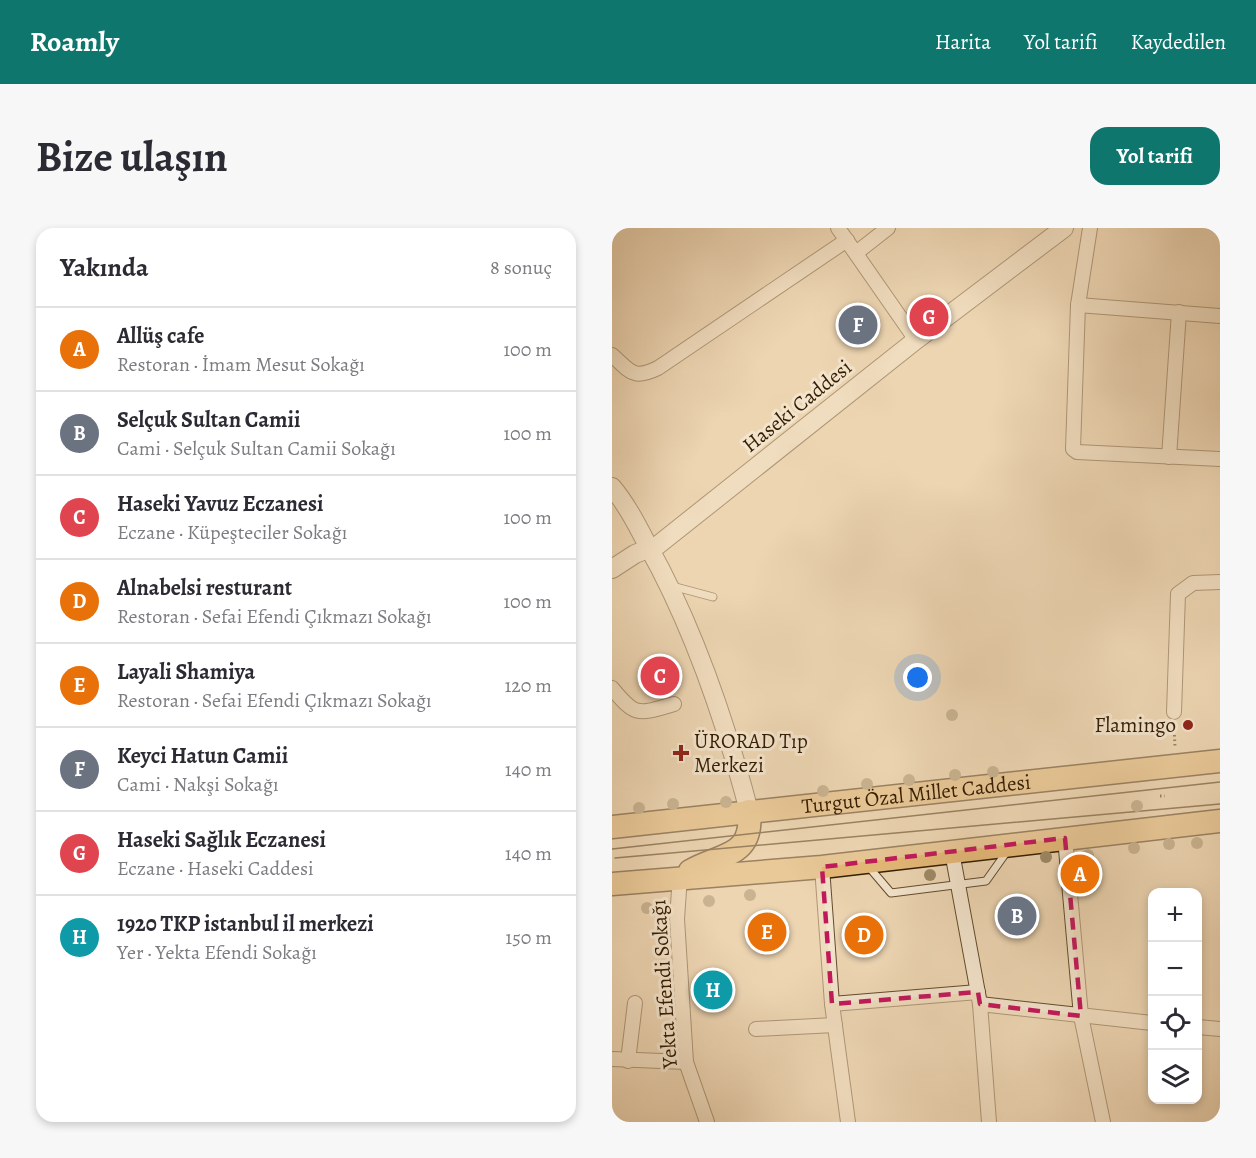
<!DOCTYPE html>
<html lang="tr">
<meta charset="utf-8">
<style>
body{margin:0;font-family:Alegreya,serif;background:#f7f7f7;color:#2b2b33}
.controls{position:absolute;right:18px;bottom:18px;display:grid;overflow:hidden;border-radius:12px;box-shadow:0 3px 9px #0003}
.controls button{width:54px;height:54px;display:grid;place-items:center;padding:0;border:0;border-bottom:2px solid #e1e1e2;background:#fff;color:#2b2b33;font:30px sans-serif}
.you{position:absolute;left:306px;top:450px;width:21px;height:21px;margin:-15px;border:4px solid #fff;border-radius:50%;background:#1a73e8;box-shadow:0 0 0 9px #1a73e833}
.badge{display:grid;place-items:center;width:39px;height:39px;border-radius:50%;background:#0f766e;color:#fff;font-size:20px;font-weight:700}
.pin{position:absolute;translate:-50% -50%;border:3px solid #fff;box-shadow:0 2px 6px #0006}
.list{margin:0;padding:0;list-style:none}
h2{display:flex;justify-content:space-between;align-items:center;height:78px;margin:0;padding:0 24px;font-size:26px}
h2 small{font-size:20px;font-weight:400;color:#7c7c81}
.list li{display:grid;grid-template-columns:39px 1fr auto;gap:18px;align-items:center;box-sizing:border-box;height:84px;padding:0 24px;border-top:2px solid #e1e1e2}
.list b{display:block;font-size:22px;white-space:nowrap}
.list p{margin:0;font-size:20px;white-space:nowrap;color:#7c7c81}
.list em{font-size:20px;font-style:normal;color:#7c7c81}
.icon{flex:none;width:33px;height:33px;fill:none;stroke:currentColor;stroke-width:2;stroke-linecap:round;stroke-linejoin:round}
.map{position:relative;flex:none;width:608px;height:894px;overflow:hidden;border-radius:18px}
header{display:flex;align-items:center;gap:36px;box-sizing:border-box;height:84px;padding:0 30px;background:#0f766e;color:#fff}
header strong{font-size:28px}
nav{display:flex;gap:33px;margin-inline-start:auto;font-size:21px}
.intro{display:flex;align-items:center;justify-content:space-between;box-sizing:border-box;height:144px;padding:0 36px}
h1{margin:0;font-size:42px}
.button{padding:15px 27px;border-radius:18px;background:#0f766e;color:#fff;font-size:21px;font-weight:700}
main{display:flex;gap:36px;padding:0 36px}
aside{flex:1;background:#fff;border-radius:18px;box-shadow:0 3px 9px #0003}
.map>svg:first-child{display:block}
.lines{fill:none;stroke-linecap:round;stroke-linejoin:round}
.service-casing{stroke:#634b2c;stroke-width:9}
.minor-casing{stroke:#634b2c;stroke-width:16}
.tertiary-casing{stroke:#634b2c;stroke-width:20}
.primary-casing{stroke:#351d00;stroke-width:25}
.path{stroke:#351d00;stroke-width:3;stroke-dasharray:1.5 3;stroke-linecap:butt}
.service{stroke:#f3e4cd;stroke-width:7}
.minor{stroke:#f3e4cd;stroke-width:14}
.tertiary{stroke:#f3e4cd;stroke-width:18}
.primary{stroke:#e6ba79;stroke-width:22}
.tram{stroke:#351d00;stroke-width:1.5}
.tree{fill:#9e8a67}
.marked{fill:none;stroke:#c2185b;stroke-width:4.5;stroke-dasharray:12 8;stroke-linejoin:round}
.poi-dot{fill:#8f2418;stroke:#f3e4cd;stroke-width:2}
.labels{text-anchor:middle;stroke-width:6;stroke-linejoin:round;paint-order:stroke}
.street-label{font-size:21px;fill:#351d00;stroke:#f3e4cd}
.poi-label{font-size:21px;fill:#351d00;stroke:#f3e4cd;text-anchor:end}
</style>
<header>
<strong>Roamly</strong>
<nav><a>Harita</a><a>Yol tarifi</a><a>Kaydedilen</a></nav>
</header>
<div class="intro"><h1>Bize ulaşın</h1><a class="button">Yol tarifi</a></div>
<main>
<aside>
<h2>Yakında<small>8 sonuç</small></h2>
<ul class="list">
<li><span class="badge" style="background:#e8710a">A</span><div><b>Allüş cafe</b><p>Restoran · İmam Mesut Sokağı</p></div><em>100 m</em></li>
<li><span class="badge" style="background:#6b7280">B</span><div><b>Selçuk Sultan Camii</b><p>Cami · Selçuk Sultan Camii Sokağı</p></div><em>100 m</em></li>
<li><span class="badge" style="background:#e0444e">C</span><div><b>Haseki Yavuz Eczanesi</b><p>Eczane · Küpeşteciler Sokağı</p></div><em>100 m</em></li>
<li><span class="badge" style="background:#e8710a">D</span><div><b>Alnabelsi resturant</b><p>Restoran · Sefai Efendi Çıkmazı Sokağı</p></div><em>100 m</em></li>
<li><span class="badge" style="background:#e8710a">E</span><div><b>Layali Shamiya</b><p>Restoran · Sefai Efendi Çıkmazı Sokağı</p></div><em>120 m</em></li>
<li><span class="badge" style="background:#6b7280">F</span><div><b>Keyci Hatun Camii</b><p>Cami · Nakşi Sokağı</p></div><em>140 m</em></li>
<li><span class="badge" style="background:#e0444e">G</span><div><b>Haseki Sağlık Eczanesi</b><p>Eczane · Haseki Caddesi</p></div><em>140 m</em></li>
<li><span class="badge" style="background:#0f9aa8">H</span><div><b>1920 TKP istanbul il merkezi</b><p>Yer · Yekta Efendi Sokağı</p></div><em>150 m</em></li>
</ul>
</aside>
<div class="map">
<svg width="608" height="894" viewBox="0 0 608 894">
<rect width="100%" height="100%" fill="#edd5b2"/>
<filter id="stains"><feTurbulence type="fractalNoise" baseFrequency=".00333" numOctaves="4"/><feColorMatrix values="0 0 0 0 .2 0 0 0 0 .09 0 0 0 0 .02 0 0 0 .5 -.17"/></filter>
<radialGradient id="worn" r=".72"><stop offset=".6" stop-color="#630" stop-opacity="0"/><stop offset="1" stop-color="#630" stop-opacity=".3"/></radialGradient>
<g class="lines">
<g class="service-casing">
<g id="service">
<path d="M60,358L101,369"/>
<path d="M256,638L279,665L374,653L396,622"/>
</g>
</g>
<g class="minor-casing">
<g id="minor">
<path d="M226,0L304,112"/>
<path d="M478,0L466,77L461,221L465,224L608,231"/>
<path d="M244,25L276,0"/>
<path d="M466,77L608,88"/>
<path d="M0,127C19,144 21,152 46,140L235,12"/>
<path d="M557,229L567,84"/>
<path d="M0,460C24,490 27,486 62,476"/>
<path d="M562,484L566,366L581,355L608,354"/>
<path d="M453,610L469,788L491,894"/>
<path d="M340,624L368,776L377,894"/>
<path d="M210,639L220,776L236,894"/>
<path d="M68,648L65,691L74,834L95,894"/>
<path d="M220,776L366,764"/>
<path d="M368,776L540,795"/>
<path d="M586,799L608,801"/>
<path d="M144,801L223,797"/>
<path d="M0,831L74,834"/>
<path d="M16,833L23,775"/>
</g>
</g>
<g class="tertiary-casing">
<g id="tertiary">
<path d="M0,259C15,277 25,297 36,318C82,400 113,492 137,583"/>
<path d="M0,341L23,326L46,317L304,112L452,0"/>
</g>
</g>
<g class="primary-casing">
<g id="primary">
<path id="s1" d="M0,599L608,533"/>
<path d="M78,643C109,625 142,630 137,583"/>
<path d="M0,656L210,639L608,593"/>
</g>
</g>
<g class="path">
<path d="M562,498L563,519"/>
<path d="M548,568H553"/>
</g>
<use href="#service" class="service"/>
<use href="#minor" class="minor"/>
<use href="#tertiary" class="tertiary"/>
<use href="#primary" class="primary"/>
<g class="tram">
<path d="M0,621L608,554"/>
<path d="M3,630L608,576"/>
</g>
</g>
<g class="tree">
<circle cx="340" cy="487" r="6"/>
<circle cx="381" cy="544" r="6"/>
<circle cx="343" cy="547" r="6"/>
<circle cx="297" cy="552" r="6"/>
<circle cx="255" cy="556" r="6"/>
<circle cx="211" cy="563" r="6"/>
<circle cx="114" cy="574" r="6"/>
<circle cx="61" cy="576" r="6"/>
<circle cx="525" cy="578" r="6"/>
<circle cx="27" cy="580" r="6"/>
<circle cx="585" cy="615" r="6"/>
<circle cx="557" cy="616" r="6"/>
<circle cx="522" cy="620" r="6"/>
<circle cx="476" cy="627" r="6"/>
<circle cx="434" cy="629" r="6"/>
<circle cx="318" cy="647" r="6"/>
<circle cx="138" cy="667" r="6"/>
<circle cx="97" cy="673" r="6"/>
<circle cx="35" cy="680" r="6"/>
</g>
<path d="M0 0H608V894H0ZM453,610L469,788L368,776L366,764L220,776L210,639Z" fill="#edd5b2" fill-opacity=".55" fill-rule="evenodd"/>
<path class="marked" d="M453,610L469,788L368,776L366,764L220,776L210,639Z"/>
<g class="poi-dot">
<circle cx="576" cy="497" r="6"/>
<path d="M66 516h6v6h6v6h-6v6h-6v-6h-6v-6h6z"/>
</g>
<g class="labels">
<g class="street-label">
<text transform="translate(185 178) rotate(-39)" y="7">Haseki Caddesi</text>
<text dy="7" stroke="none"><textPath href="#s1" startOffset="306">Turgut Özal Millet Caddesi</textPath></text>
<text transform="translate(52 756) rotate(-94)" y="7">Yekta Efendi Sokağı</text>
</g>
<g class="poi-label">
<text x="564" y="504">Flamingo</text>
<text x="82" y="520" text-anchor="start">ÜRORAD Tıp<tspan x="82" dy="24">Merkezi</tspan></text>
</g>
</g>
<rect width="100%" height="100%" filter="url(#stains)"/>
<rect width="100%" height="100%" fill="url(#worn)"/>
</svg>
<div class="controls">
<button>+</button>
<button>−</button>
<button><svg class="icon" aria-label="locate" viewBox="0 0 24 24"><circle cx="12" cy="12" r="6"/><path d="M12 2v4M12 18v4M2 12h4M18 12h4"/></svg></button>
<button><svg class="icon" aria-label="layers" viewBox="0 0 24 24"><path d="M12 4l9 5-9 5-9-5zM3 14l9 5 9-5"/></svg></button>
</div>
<div class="you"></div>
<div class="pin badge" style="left:468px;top:646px;background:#e8710a">A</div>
<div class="pin badge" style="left:405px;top:688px;background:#6b7280">B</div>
<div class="pin badge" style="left:48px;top:448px;background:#e0444e">C</div>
<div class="pin badge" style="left:252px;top:707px;background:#e8710a">D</div>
<div class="pin badge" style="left:155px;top:704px;background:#e8710a">E</div>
<div class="pin badge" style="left:246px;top:97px;background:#6b7280">F</div>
<div class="pin badge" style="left:317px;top:89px;background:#e0444e">G</div>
<div class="pin badge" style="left:101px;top:762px;background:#0f9aa8">H</div>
</div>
</main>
